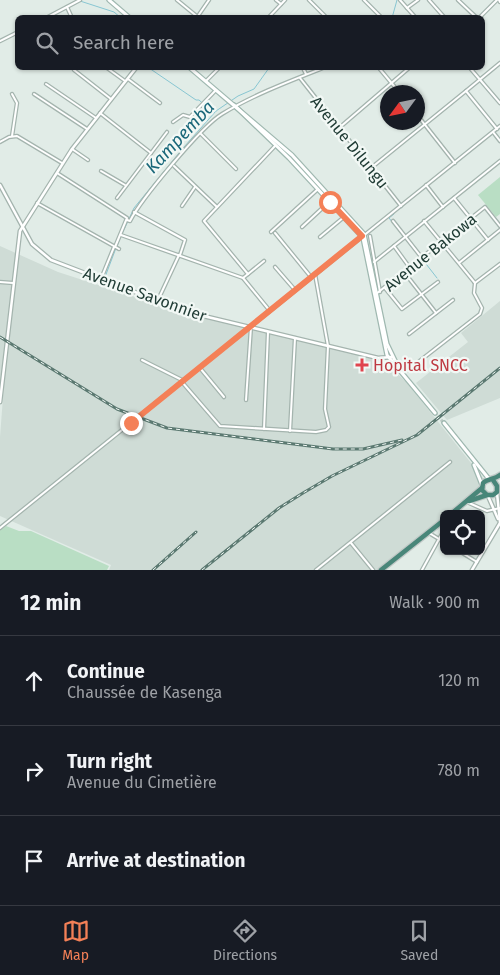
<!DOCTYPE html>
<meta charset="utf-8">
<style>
body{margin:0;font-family:"Fira Sans",sans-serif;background:#20242c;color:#f1f3f6}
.controls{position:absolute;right:15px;bottom:15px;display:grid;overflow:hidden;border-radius:8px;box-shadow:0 1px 4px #0004}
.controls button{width:45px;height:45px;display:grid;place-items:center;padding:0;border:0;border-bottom:1px solid #363941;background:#171b24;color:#f1f3f6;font:25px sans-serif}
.compass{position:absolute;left:380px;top:85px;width:45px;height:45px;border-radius:50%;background:#171b24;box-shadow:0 1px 4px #0004;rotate:237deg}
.stop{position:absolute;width:15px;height:15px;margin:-11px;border:4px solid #f48057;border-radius:50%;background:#fff}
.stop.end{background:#f48057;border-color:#fff;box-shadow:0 1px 5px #0008}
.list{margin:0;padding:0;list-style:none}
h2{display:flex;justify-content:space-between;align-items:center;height:65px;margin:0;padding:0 20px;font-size:21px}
h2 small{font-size:16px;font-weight:400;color:#9ea1a6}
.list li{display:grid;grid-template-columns:32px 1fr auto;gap:15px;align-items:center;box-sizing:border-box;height:90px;padding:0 20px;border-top:1px solid #363941}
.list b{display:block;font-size:19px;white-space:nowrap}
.list p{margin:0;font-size:16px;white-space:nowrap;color:#9ea1a6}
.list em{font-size:16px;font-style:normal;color:#9ea1a6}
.icon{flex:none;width:28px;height:28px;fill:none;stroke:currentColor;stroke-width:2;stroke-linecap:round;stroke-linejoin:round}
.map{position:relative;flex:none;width:500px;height:570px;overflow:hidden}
.search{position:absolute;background:#171b24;box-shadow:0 1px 4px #0004;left:15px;right:15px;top:15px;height:55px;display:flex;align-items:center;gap:12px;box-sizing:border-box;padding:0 18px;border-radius:8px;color:#9ea1a6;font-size:19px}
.sheet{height:335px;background:#171b24}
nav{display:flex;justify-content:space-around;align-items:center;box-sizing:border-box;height:70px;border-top:1px solid #363941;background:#171b24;font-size:14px;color:#9ea1a6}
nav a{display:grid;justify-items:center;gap:2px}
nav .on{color:#f48057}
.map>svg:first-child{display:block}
.built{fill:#cfdcd6}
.green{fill:#b9dec4}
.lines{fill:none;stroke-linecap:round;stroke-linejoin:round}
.stream{stroke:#88c6d2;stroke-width:1}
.secondary-tunnel{stroke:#bbc9c4;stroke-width:3;stroke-dasharray:3 1.5;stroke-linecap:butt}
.minor-casing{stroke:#a4b4ae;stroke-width:4.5}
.tertiary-casing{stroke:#a4b4ae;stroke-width:5}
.secondary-casing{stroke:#9fb8b0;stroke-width:5.5}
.trunk-casing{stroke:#c1c9c7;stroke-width:7}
.minor{stroke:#fff;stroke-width:2}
.tertiary{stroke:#fff;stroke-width:2.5}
.secondary{stroke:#fff;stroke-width:3}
.trunk{stroke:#488679;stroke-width:4.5}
.rail-casing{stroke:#5b7971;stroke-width:3}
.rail{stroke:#f2f8f5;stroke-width:1;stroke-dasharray:4;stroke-linecap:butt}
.route{stroke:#f48057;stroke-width:6}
.health-dot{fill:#e0444e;stroke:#f2f8f5;stroke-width:2}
.labels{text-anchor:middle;stroke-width:4.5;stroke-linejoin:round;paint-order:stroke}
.street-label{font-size:16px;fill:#213d36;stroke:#f2f8f5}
.health-label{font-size:16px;fill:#be3a42;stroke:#f2f8f5;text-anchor:start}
.water-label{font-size:18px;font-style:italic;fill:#1a687a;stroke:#f2f8f5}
</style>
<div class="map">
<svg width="500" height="570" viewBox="0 0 500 570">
<rect width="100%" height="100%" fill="#e1ece7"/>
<g class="built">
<path d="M0,246L58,272L163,306L372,357L386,363L407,383L487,483L448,514H444V517L378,570H109L111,565L0,516V437L4,384L0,381Z"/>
<path d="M500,301V398L447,420L416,383L468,342L461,333Z"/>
</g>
<g class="green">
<path d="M500,177V214L496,217L478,195Z"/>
<path d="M6,526L19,531H31L109,566L107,570H0V530Z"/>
</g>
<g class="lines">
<g class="stream">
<path d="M77,0L114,12L121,18"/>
<path d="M392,18L397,0"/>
<path d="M149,68L196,100H199L208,108L216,111"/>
<path d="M393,223L389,218L394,214"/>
<path d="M122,234L134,208L184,147L216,111L238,96L254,89L269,68"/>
<path d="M117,246L121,236"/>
<path d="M423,260L437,278"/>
<path d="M105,277L116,248"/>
</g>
<path class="secondary-tunnel" d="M435,413L444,423"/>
<g class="minor-casing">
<g id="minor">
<path d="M177,0L199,18"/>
<path d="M276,0L281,4"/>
<path d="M309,0L327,18"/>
<path d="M364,0L382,18"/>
<path d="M400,0L416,18"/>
<path d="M429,0L445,18"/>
<path d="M458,0L477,18"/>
<path d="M499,0L500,2"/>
<path d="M67,7L72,18"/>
<path d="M407,8L418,0"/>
<path d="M198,16L209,0"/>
<path d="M46,18L80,0"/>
<path d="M268,18L285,0"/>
<path d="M479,18L497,0"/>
<path d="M0,41L18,32"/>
<path d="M107,68L125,81"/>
<path d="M303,68L306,74"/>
<path d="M379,68L399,92"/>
<path d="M470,68L500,103"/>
<path d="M74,70L111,99"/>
<path d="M300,78L401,206"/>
<path d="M128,79L160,103"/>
<path d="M206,81L219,68"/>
<path d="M46,84L96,118"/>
<path d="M34,94L87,129"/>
<path d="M100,113L151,153"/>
<path d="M418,116L455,163"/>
<path d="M173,122L183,115L190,117L216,90"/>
<path d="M339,128L409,68"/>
<path d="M497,129L466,91L500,63"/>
<path d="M493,132L500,141"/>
<path d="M201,134L236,169"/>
<path d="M12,136L17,103L12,94"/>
<path d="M0,142L9,137L17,136L62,163"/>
<path d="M72,149L88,160"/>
<path d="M174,166L217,207"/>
<path d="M371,168L466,91"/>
<path d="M101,171L125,185"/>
<path d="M57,173L127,218L115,247"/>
<path d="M426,185L443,207"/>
<path d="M117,198L167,132"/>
<path d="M454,198L488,240"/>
<path d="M37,203L119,249"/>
<path d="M182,206L195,187"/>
<path d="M134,212L185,240L180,255"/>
<path d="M127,220L130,221C141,199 202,126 222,114C253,95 290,81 323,68"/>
<path d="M393,221L422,258"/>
<path d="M424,221L475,283"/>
<path d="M302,227L330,201"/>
<path d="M271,232L318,189"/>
<path d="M275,233L311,277"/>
<path d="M121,235L243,278L270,311"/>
<path d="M370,236L380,292"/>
<path d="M320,237L344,217"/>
<path d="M394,246L410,268"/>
<path d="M374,262L500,161"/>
<path d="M459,263L500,230"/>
<path d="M275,267L295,290"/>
<path d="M404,272L436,313"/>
<path d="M248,274L264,261"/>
<path d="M243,278L248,274L204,221L275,146"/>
<path d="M101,279L114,247"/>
<path d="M0,282L13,283"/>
<path d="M475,283L500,264"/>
<path d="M385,288L402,309L438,282"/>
<path d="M376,294L485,207L500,226"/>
<path d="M158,300L179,255"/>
<path d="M409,334L453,300"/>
<path d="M142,360L184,381"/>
<path d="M200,368L224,397"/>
<path d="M408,370L480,314L482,308L474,293L475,283"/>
<path d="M182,382L220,426L316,432L326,430L329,427L325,409L328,346L315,274"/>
<path d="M246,400L251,327"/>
<path d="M264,429L268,332"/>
<path d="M290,431L295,338"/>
<path d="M469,503L487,511L500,508"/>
<path d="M0,528L500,126"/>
<path d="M429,533L444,542"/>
<path d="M351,543L373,570"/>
<path d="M459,551L477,562"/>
<path d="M316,570L450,462"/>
<path d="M422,570L444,530"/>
</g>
</g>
<g class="tertiary-casing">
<g id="tertiary">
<path d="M0,185L32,244L51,260L187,312L378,358L392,357"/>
<path d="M0,402L20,231L72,149L136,68"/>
<path d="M497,493L500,522"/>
<path d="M488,496L498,519"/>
<path d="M472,570L500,523"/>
</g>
</g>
<g class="secondary-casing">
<g id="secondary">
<path d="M109,0L130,18"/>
<path d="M190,68L292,155L364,234L387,344L400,371"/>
<path d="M234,105L289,158L363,238L387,355L435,413"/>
<path d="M444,423L489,479"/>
<path d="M474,465L482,485"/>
</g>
</g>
<g class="trunk-casing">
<g id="trunk">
<path d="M493,480L497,486V492L493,495H487L482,490L483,483C488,478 494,480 500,475"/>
<path d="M469,501L487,495"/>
<path d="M451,514L482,488"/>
<path d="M381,570L444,520"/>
</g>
</g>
<use href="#minor" class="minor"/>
<use href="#tertiary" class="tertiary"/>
<use href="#secondary" class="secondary"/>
<use href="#trunk" class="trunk"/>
<g class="rail-casing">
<g id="rail">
<path d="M0,337L117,409L167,428L333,449H363L402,440"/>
<path d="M153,570L196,532"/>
<path d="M202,570L279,508L303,493L332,476L417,435L500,368"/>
</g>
</g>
<use href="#rail" class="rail"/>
</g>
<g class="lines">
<path class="route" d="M131,423L362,236L330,202"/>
</g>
<path class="health-dot" d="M359.5 357.5h5v5h5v5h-5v5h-5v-5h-5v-5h5z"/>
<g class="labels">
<g class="street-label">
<text transform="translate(350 142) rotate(51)" y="6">Avenue Dilungu</text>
<text transform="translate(430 252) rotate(-39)" y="6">Avenue Bakowa</text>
<text transform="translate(145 294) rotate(20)" y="6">Avenue Savonnier</text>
</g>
<g class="health-label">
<text x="373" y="371">Hopital SNCC</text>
</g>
<g class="water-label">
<text transform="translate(180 137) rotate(-47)" y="6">Kampemba</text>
</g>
</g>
</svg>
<div class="controls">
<button><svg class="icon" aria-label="locate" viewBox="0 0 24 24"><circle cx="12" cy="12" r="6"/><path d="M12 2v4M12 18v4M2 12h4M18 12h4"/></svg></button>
</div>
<svg class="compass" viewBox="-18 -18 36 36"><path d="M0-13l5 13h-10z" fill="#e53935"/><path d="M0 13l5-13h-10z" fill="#9ea1a6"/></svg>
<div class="stop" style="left:330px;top:202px"></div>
<div class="stop end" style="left:131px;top:423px"></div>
<div class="search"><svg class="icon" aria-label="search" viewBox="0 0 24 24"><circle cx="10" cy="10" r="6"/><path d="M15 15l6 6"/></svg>Search here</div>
</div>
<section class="sheet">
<h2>12 min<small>Walk · 900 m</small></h2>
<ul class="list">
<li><svg class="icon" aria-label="ahead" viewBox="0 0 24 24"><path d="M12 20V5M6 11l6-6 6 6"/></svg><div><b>Continue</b><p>Chaussée de Kasenga</p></div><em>120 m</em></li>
<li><svg class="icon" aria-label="right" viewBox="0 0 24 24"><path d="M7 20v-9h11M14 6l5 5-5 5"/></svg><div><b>Turn right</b><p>Avenue du Cimetière</p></div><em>780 m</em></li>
<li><svg class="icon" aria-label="arrive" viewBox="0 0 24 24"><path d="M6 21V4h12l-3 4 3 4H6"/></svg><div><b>Arrive at destination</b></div></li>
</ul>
</section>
<nav>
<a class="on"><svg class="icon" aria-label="map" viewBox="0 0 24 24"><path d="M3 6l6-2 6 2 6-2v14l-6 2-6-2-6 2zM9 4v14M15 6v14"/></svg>Map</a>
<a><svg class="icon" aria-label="directions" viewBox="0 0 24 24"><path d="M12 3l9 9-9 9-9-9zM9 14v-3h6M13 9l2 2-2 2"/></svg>Directions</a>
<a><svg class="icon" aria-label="saved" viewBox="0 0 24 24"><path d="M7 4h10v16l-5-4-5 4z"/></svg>Saved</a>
</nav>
